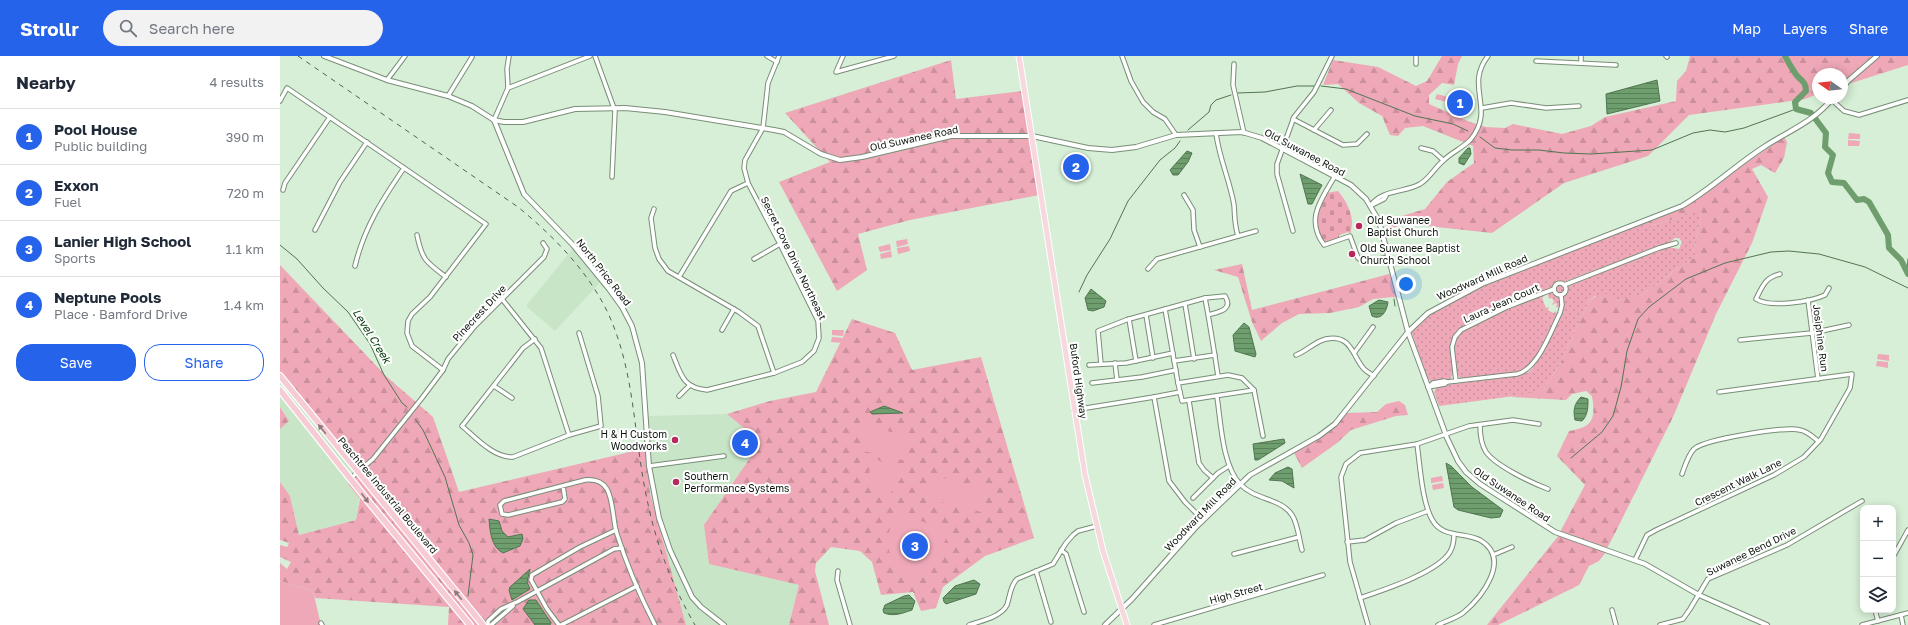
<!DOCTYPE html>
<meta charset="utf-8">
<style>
body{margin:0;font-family:"Golos Text",sans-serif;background:#f2f2f3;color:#1f2937}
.controls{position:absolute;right:12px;bottom:12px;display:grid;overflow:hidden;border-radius:8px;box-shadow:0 2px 10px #0003}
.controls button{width:36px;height:36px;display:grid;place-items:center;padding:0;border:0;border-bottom:1px solid #e0e1e3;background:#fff;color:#1f2937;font:20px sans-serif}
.compass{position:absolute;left:1532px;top:12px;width:36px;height:36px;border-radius:50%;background:#fff;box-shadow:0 2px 10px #0003;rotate:284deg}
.you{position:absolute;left:1126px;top:228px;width:14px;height:14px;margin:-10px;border:3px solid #fff;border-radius:50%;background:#1a73e8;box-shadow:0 0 0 6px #1a73e833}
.badge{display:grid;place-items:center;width:26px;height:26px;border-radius:50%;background:#2563eb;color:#fff;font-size:13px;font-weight:700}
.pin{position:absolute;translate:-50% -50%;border:2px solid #fff;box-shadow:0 1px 4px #0006}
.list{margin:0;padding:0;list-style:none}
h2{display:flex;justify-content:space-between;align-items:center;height:52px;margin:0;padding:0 16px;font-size:17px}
h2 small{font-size:13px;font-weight:400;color:#747a83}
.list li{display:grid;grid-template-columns:26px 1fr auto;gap:12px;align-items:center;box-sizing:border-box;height:56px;padding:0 16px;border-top:1px solid #e0e1e3}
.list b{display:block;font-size:15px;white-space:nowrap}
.list p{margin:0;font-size:13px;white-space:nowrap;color:#747a83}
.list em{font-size:13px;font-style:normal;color:#747a83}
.actions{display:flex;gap:8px;padding:12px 16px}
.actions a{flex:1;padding:9px 0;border:1px solid #2563eb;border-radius:16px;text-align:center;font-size:14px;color:#2563eb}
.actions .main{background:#2563eb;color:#fff}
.icon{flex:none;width:22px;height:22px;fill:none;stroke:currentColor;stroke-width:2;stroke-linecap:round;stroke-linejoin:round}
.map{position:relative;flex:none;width:1628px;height:569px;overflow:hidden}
header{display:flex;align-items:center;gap:24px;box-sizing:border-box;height:56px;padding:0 20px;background:#2563eb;color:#fff}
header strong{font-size:19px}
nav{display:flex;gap:22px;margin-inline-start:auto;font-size:14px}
.search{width:280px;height:36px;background:#f2f2f3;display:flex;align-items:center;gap:10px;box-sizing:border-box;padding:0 14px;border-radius:22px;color:#747a83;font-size:15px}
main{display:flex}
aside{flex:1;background:#fff}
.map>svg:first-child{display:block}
.built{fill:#c8e5c7}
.grass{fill:url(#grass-dots)}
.forest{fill:url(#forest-firs)}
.cemetery{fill:url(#cemetery-stones)}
.park{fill:#eea8b7}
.water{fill:url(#water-rules);stroke:#517551}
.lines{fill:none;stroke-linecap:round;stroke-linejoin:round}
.stream{stroke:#517551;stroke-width:1}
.river{stroke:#6e9e6e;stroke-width:6}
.minor-casing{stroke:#788e77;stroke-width:5.5}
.tertiary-casing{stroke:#788e77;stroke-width:6}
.primary-casing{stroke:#fff;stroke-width:7}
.trunk-casing{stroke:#fff;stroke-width:8}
.minor{stroke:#fff;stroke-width:3.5}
.tertiary{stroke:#fff;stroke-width:4}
.primary{stroke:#f8d8df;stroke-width:5}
.trunk{stroke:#f6cbd4;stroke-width:5.5}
.rail{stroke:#536153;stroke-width:1;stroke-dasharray:5 5;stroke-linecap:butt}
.oneway{fill:#8d797a}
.poi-dot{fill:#b7295c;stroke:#fff;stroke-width:1.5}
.labels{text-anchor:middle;stroke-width:4;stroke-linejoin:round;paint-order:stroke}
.street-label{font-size:10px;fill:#0d150d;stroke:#fff}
.poi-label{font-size:10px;fill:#0d150d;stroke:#fff;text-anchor:start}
.water-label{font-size:11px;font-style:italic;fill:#013908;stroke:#fff}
</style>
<header>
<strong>Strollr</strong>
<div class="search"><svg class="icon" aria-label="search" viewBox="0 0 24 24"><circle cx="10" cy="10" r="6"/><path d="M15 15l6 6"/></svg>Search here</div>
<nav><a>Map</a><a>Layers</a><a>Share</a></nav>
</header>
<main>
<aside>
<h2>Nearby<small>4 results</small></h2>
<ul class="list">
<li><span class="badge">1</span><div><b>Pool House</b><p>Public building</p></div><em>390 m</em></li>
<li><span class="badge">2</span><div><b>Exxon</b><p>Fuel</p></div><em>720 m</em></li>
<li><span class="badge">3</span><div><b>Lanier High School</b><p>Sports</p></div><em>1.1 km</em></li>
<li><span class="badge">4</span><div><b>Neptune Pools</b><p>Place · Bamford Drive</p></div><em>1.4 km</em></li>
</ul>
<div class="actions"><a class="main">Save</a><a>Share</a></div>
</aside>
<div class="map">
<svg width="1628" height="569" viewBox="0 0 1628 569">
<defs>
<pattern id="grass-dots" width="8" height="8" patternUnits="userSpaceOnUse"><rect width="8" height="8" fill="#eea8b7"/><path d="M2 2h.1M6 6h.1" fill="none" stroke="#cb909c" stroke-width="1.8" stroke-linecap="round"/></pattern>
<pattern id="forest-firs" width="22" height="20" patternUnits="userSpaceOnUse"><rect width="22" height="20" fill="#eea8b7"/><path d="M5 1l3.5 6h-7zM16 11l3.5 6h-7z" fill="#cb909c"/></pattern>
<pattern id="cemetery-stones" width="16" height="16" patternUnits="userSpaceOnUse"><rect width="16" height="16" fill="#eea8b7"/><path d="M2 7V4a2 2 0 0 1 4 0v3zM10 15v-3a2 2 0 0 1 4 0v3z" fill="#cb909c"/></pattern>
<pattern id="water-rules" width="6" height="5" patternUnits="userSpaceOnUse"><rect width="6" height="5" fill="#6e9e6e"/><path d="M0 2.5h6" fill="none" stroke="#598059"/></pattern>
</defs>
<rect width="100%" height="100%" fill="#d7efd6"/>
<g class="built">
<path d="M295,190L326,220L275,275L246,250Z"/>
<path d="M13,335L83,415L76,464L19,479L10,440L0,426V373L9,365L0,351V342Z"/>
<path d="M447,358L481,386L424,469L429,508L519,529L509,569H406L370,437L367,392L368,360Z"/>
</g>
<g class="grass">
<path d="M1418,154L1422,156L1413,195L1417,200L1392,216L1390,219L1362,239L1355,241L1337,245L1315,240L1309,245L1280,308L1264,333L1242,339L1159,350L1154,336L1157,330L1238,320L1250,315L1257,306L1283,256L1284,240L1288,229L1388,191L1399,193L1402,186L1399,182H1395L1390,186L1284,226H1277L1270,232L1186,268C1167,280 1171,298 1173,318L1170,323L1152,326L1147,322L1132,277C1142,243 1328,180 1367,165L1370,170L1398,162L1410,155Z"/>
<circle cx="1279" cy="233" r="4.5"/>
<path d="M1270,236L1280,241V251H1276L1277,248L1275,247L1273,249L1272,248L1274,246L1272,242L1269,243L1268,239Z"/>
<path d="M1260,239L1264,240L1262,242L1266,252L1269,251L1268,254L1273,257L1276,255L1277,259C1271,271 1257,305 1247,312C1235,320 1198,321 1183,323L1179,321C1173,310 1172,289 1179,279C1188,266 1243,246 1260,239Z"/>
</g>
<g class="forest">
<path d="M1162,0H1182L1178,8L1174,29L1162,27L1149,39V48L1190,66L1206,71L1225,72L1233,68L1282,78L1311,70L1325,61L1396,45L1397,25L1406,15L1410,0H1628V9L1562,30V18H1538V38L1525,43L1409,59L1368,100L1284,127L1212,177L1129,168L1110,172L1109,164L1145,153L1167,126L1194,107L1193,90L1143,70L1125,72L1118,80L1110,79L1102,60L1079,47L1058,28L1043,29L1053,4L1098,11L1136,30L1147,25Z"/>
<path d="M671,4L676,43L743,35L759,139L630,164L578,178L587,214L557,235L499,126L550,106L505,57Z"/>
<path d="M1504,81L1507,86L1504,102L1495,117L1481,109L1472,113L1488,141L1472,187L1436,258L1393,361L1333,481L1327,492L1280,476L1305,429L1277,400L1289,375C1312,371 1316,364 1312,340L1306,335L1292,338L1286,344L1231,341L1264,333L1280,308L1309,245L1322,236C1329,238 1331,243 1337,245L1362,239L1390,219L1392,216L1417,200L1413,195L1422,156L1410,155L1398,162L1370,170L1367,165L1398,153Z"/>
<path d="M962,208L972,254L1113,217L1120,242L1113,241L1093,243L1079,251L1050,257L1019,258L1002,267L981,285L972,266L958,221L934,214Z"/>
<path d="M0,209L107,321L153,361L179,436L367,392L370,437L406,569H168L169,551L35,542L33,535L0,525V507L7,513L11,506L0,501V489L7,491L9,487L0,484V426L10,440L19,479L76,464L80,443L68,428L83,415L0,320Z"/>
<path d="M572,263L615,277L632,314L701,301L754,482L705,500L663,531L656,552L641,555L633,536L601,539L592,506L580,495L551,491L536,507L535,515L549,569H509L519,529L429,508L424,469L481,386L447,358L490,345L536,336Z"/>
<path d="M1119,345L1125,349L1128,359L1116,360L1071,374L1057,387L1022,412L1014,397L1049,376L1067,357L1097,356L1106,348Z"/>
<path d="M0,351L9,365L0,373Z"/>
<path d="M1279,479L1326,496L1319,505L1309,510L1299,529L1224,566L1218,569H1207Z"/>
</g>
<path class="cemetery" d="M1058,135C1068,147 1076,163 1070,178L1068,176L1059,179V182L1045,188C1030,170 1037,155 1046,137Z"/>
<g class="park">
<path d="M1157,38L1168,41L1167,46L1155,43Z"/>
<path d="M1569,77L1580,78V83H1568Z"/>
<path d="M1568,84L1580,85L1579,90H1568Z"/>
<path d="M627,183L628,188L617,191L616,185Z"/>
<path d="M610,188L611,194L600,196L598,191Z"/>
<path d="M629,190L630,195L618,198L617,192Z"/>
<path d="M611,195L612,201L601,203L600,198Z"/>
<path d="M552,274H564L563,280L552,279Z"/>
<path d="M552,281L563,282V287L551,286Z"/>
<path d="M1598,298L1609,299V305L1597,303Z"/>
<path d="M1597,305L1608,306V312L1596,310Z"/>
<path d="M585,370L629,380L623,404L579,394Z"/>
<path d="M594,402L620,415L622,421L605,446C590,435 584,420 594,402Z"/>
<path d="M655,420L707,433L701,456L649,443Z"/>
<path d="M1162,420L1163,425L1151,427V422Z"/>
<path d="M1163,427L1164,432L1153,434L1152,429Z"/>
<path d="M619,458L666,473L668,478L650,520C627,526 605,504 608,481C609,472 614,465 619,458Z"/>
<path d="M0,525L33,535L41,569H0Z"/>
</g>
<g class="water">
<path d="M1377,24L1380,45L1327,58L1326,38Z"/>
<path d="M1188,92H1190L1191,98L1184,109L1179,107V102Z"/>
<path d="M907,95L912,97L908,106L898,119H893L890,114Z"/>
<path d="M1020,118L1042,129L1032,148H1028Z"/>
<path d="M811,233L826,245L824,251L813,255L808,254L805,242Z"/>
<path d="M1099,244L1108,246C1107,254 1102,265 1092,260L1089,250Z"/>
<path d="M964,267L969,271L976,298L975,301L955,295L953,279Z"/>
<path d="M1301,341L1308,343C1308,351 1308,359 1302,365L1295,364C1293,354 1294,348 1301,341Z"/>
<path d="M604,350L623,357L592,358L590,356Z"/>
<path d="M1004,383L1005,387L978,404H975L973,388Z"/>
<path d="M1166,407L1171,410L1192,431L1223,454L1220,461L1211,462L1178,454L1174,451Z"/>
<path d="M1008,411L1012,413L1014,432L1002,425L989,424L995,417Z"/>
<path d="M209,463L219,465L222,475L228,481L242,478L243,483L240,490L223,497C211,491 210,475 209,463Z"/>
<path d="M250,513L247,526L250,533L232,544L229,534L230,531Z"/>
<path d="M694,524L700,528L696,538L666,548L664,546L663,542L675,530Z"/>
<path d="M629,539L635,545L632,554C623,557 614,561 604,557L603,554L605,549L624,540Z"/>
<path d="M249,544H256L271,567L270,569H255L243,553Z"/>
</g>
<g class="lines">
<g class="stream">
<path d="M1041,30L1066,33L1135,60L1173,68L1188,75"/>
<path d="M958,37L985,36L1017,30H1034"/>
<path d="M908,74L929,56L931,49L936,44L951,39"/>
<path d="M1200,81L1215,92L1232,94H1259L1284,97L1311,98L1372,94L1413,77L1430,74L1445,76L1464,72L1516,53"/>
<path d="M0,189L17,203L43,232L68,256L90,288L104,319L122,347L127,351"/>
<path d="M1627,213L1628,203"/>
<path d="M1121,234L1129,225"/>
<path d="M799,236L807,219L830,183L848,145L880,104L895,92L900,85"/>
<path d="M1114,243L1115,250"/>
<path d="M135,363L143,374L165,421L179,469L189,487L193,499L188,540"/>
<path d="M1291,402L1322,376L1333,360L1341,331L1347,295L1358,263L1369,251L1406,223L1445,207L1491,196L1509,195L1539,198L1585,211L1628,232"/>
</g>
<path class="river" d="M1505,0C1508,6 1511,11 1515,17C1519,24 1526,24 1526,35L1515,46L1516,53L1531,57L1546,77L1545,91L1553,99L1548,117L1552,126L1564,127L1577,144L1584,143L1589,146L1608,179L1609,192L1621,204L1628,218"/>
<g class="minor-casing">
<g id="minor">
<path d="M315,0L335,55L332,121"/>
<path d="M487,0L497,6"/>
<path d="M563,0L556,16L614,0"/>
<path d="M842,0L851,25L863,46L873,56L885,63L896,79"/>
<path d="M1386,0L1387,1"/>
<path d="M1256,5L1336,9"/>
<path d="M1301,7V0"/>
<path d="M954,8L953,29L964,77"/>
<path d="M1136,8V0"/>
<path d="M107,24L125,0"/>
<path d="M228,32L310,0"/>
<path d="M168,40L192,1"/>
<path d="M1552,44L1564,55L1579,59L1628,44"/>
<path d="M0,45L7,32L206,168L150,241L132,258L128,265L127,277L132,290L163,314"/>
<path d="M1202,52L1231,47L1266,52L1299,50"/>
<path d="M1013,63L1063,89L1077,88L1087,78"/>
<path d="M214,64L228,32L227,13L229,0"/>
<path d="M1034,74L1051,54"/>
<path d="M936,77C939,102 950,125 954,149C955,161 954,167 958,180"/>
<path d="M1141,92L1153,95L1163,104"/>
<path d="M1055,120C1041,144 1025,163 1044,189L1070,180L1078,202L1083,206L1109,201"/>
<path d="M3,134L5,127L50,61"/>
<path d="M904,139L913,154L914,174L920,191"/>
<path d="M1091,149C1103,133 1124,137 1140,128C1150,122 1155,111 1164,104C1172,96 1183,92 1191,83C1216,52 1184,31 1208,0"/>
<path d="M1092,149L1104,143L1106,140"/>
<path d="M374,153L371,162L375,192L379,203L388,215L459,256L478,270L494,317"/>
<path d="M35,174L60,126L87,86"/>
<path d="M1013,175L997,118V108L1014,61L1034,36L1052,0"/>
<path d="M137,179C142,204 146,206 166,221"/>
<path d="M474,203L500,188"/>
<path d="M75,210C84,172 102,144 124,112"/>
<path d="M868,213L877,203L976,175"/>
<path d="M1500,218C1485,222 1483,229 1476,243C1490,252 1530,246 1545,239L1549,232"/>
<path d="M399,221L451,135L468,127"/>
<circle cx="1280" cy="233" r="6"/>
<path d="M1284,229L1379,192L1396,187"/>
<path d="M222,243L261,292L289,379"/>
<path d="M1528,244L1538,323"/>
<path d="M905,248L914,303"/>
<path d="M885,253L898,327"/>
<path d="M866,259L873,302"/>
<path d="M928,259C938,256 954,254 945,240L925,242C930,268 934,294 938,320"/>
<path d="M849,263L856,305"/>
<path d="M442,274L454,253"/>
<path d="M255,283L243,292L182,370C196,382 214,402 233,401L289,379L321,370L318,340L299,277"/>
<path d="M1460,284L1532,277L1569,269"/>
<path d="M1075,296L1093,271"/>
<path d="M393,299C401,319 403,332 427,334L494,317L522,306L534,295L539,282L538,265L500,188L468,127L464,112L465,104L483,72L488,27L499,0"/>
<path d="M1016,299C1027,295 1034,286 1046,283C1072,278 1072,300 1084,313C1087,316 1091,318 1094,320"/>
<path d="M894,305L935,299"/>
<path d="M835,307L837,324"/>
<path d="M821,308L818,275L846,264L925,242"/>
<path d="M809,309L846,307L893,297"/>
<path d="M948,319L962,322L974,334L902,345L898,327Z"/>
<path d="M1176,325L1172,291L1175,281L1181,274L1227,251L1274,233"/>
<path d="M812,327L862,321L896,314"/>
<path d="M214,330L232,342"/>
<path d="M1148,331L1165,328L1167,326L1237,318C1258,313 1271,275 1280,257L1282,249L1281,239"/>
<path d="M1148,331L1153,327L1164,325L1167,326"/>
<path d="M974,334L983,380"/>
<path d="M900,336L874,341L889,425L905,446L923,464"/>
<path d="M399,340L409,330"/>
<path d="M937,341C941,367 942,408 960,428C975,444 1001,442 1012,459C1018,468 1019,483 1022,494"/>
<path d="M909,345L919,407L924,414L933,422"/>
<path d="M794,354L874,341"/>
<path d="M1200,369C1200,378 1201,388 1206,396C1216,410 1252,427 1268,433"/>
<path d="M1137,388C1140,409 1142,448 1153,465C1163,482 1185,476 1200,484C1232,503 1202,541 1183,557C1176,562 1166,565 1158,569"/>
<path d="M369,410L444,400"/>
<path d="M1402,418C1405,410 1408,399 1414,393C1425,383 1507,370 1520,374C1527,375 1533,381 1538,385"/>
<path d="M71,422L93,403L142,342L163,314L168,303L195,270L264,201L267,193L263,187"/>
<path d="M283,430L285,443L282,446L228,459L222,458L220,449L224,445L305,424C314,423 322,425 327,433C333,444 333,462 336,475C346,507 360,540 375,569"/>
<path d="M913,442L938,417L949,410"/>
<path d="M1067,486L1085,484L1116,467L1148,455"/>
<path d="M781,494L786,498L804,556"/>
<path d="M954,498L1019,481"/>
<path d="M1213,499L1232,491"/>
<path d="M1613,501L1628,474"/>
<path d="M1355,504L1367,479L1376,474L1494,419L1524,401L1541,383L1570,332L1572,318L1439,336"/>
<path d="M558,515L557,524L570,569"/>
<path d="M756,515L771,566"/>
<path d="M1080,542C1103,534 1157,517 1170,496C1173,491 1174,483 1174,478"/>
<path d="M1332,554L1336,569"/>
<path d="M1595,554L1598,565"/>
<path d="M1621,559L1623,569"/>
<path d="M41,567L42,569"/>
<path d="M208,569V565L221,553L237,546L334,493L342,492"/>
<path d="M211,569L233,550"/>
<path d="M279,569L267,553L251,524L252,519L300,491L336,474"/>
<path d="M281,569L357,530"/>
<path d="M689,569C701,565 721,561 727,549C730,540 730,530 737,523L773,508L786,487L793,479L798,475L817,470"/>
<path d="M874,569L1043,519"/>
<path d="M1088,569L1070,506L1061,421L1066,408L1080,397L1137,388L1189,370L1233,364L1259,368"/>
<path d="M1380,569L1403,563L1410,553L1428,523L1507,489L1582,445"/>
<path d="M1582,569L1628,557"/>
</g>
</g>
<g class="tertiary-casing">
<g id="tertiary">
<path d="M44,0L107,24L168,40L192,50L214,64L224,66H243L295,53L345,52L385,56L494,74L504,76L541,98L560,104L582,101L671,80H752L808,92L832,94L856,91L896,79L962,76L982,82L1071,129L1086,143L1099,165L1128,276L1167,382L1178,405L1186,416L1200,428L1275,476L1365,508L1419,539L1487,569"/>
<path d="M1562,32L1569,24L1597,0"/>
<path d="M214,64L244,138L293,189L329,233L342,251L352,270L362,307L369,410L379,462L390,494L412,541L421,551L444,569"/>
<path d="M825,569L852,543L917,470L970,419L1039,380L1055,368L1128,276L1148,257L1202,228L1402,150C1431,133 1456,109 1484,91C1510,74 1532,67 1553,42"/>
</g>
</g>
<g class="primary-casing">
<path id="primary" d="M739,0L805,419L823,495L847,569"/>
</g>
<g class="trunk-casing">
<g id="trunk">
<path d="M0,320L203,569"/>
<path d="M0,334L88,445L190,569"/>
</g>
</g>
<use href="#minor" class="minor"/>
<use href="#tertiary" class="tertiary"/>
<use href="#primary" class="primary"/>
<use href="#trunk" class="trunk"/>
<path class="rail" d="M18,0L238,151C272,179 304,211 325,251C356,312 353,382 368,448C377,491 393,531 415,569"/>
</g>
<defs><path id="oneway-solid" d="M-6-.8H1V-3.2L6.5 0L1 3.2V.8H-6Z"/></defs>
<g class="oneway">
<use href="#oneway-solid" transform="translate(42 373) rotate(-129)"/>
<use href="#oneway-solid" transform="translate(85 442) rotate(53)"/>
<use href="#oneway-solid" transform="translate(178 539) rotate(-129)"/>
</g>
<g class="poi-dot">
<circle cx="1079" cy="170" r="4"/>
<circle cx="1072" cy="198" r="4"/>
<circle cx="395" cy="384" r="4"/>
<circle cx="396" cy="426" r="4"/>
</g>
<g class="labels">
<g class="street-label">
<text transform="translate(634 82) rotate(-12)" y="4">Old Suwanee Road</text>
<text transform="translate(1025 96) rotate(28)" y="4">Old Suwanee Road</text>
<text transform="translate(514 202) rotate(64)" y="4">Secret Cove Drive Northeast</text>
<text transform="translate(324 216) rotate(52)" y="4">North Price Road</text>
<text transform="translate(1202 221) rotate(-24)" y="4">Woodward Mill Road</text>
<text transform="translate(1221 247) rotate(-24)" y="4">Laura Jean Court</text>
<text transform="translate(199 257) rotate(-47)" y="4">Pinecrest Drive</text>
<text transform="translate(1541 282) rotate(83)" y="4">Josiphine Run</text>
<text transform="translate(799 325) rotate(82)" y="4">Buford Highway</text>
<text transform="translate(1458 426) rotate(-26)" y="4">Crescent Walk Lane</text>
<text transform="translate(1232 438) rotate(34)" y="4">Old Suwanee Road</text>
<text transform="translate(108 439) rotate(50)" y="4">Peachtree Industrial Boulevard</text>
<text transform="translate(920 458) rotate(-46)" y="4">Woodward Mill Road</text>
<text transform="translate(1471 495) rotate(-26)" y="4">Suwanee Bend Drive</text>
<text transform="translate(956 537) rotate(-15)" y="4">High Street</text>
</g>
<g class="poi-label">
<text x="1087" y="168">Old Suwanee<tspan x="1087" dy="12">Baptist Church</tspan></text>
<text x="1080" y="196">Old Suwanee Baptist<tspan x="1080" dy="12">Church School</tspan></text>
<text x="387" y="382" text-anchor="end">H &amp; H Custom<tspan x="387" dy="12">Woodworks</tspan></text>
<text x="404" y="424">Southern<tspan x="404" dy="12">Performance Systems</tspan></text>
</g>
<g class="water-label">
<text transform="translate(92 280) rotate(58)" y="4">Level Creek</text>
</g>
</g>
</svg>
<div class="controls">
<button>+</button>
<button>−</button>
<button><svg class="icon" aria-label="layers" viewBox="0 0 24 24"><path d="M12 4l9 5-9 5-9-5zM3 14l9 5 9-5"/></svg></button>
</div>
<svg class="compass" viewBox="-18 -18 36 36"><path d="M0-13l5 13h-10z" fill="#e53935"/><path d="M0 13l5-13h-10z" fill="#747a83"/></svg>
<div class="you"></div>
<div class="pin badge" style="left:1180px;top:47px">1</div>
<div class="pin badge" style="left:796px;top:111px">2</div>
<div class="pin badge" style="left:635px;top:490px">3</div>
<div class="pin badge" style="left:465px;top:387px">4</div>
</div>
</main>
